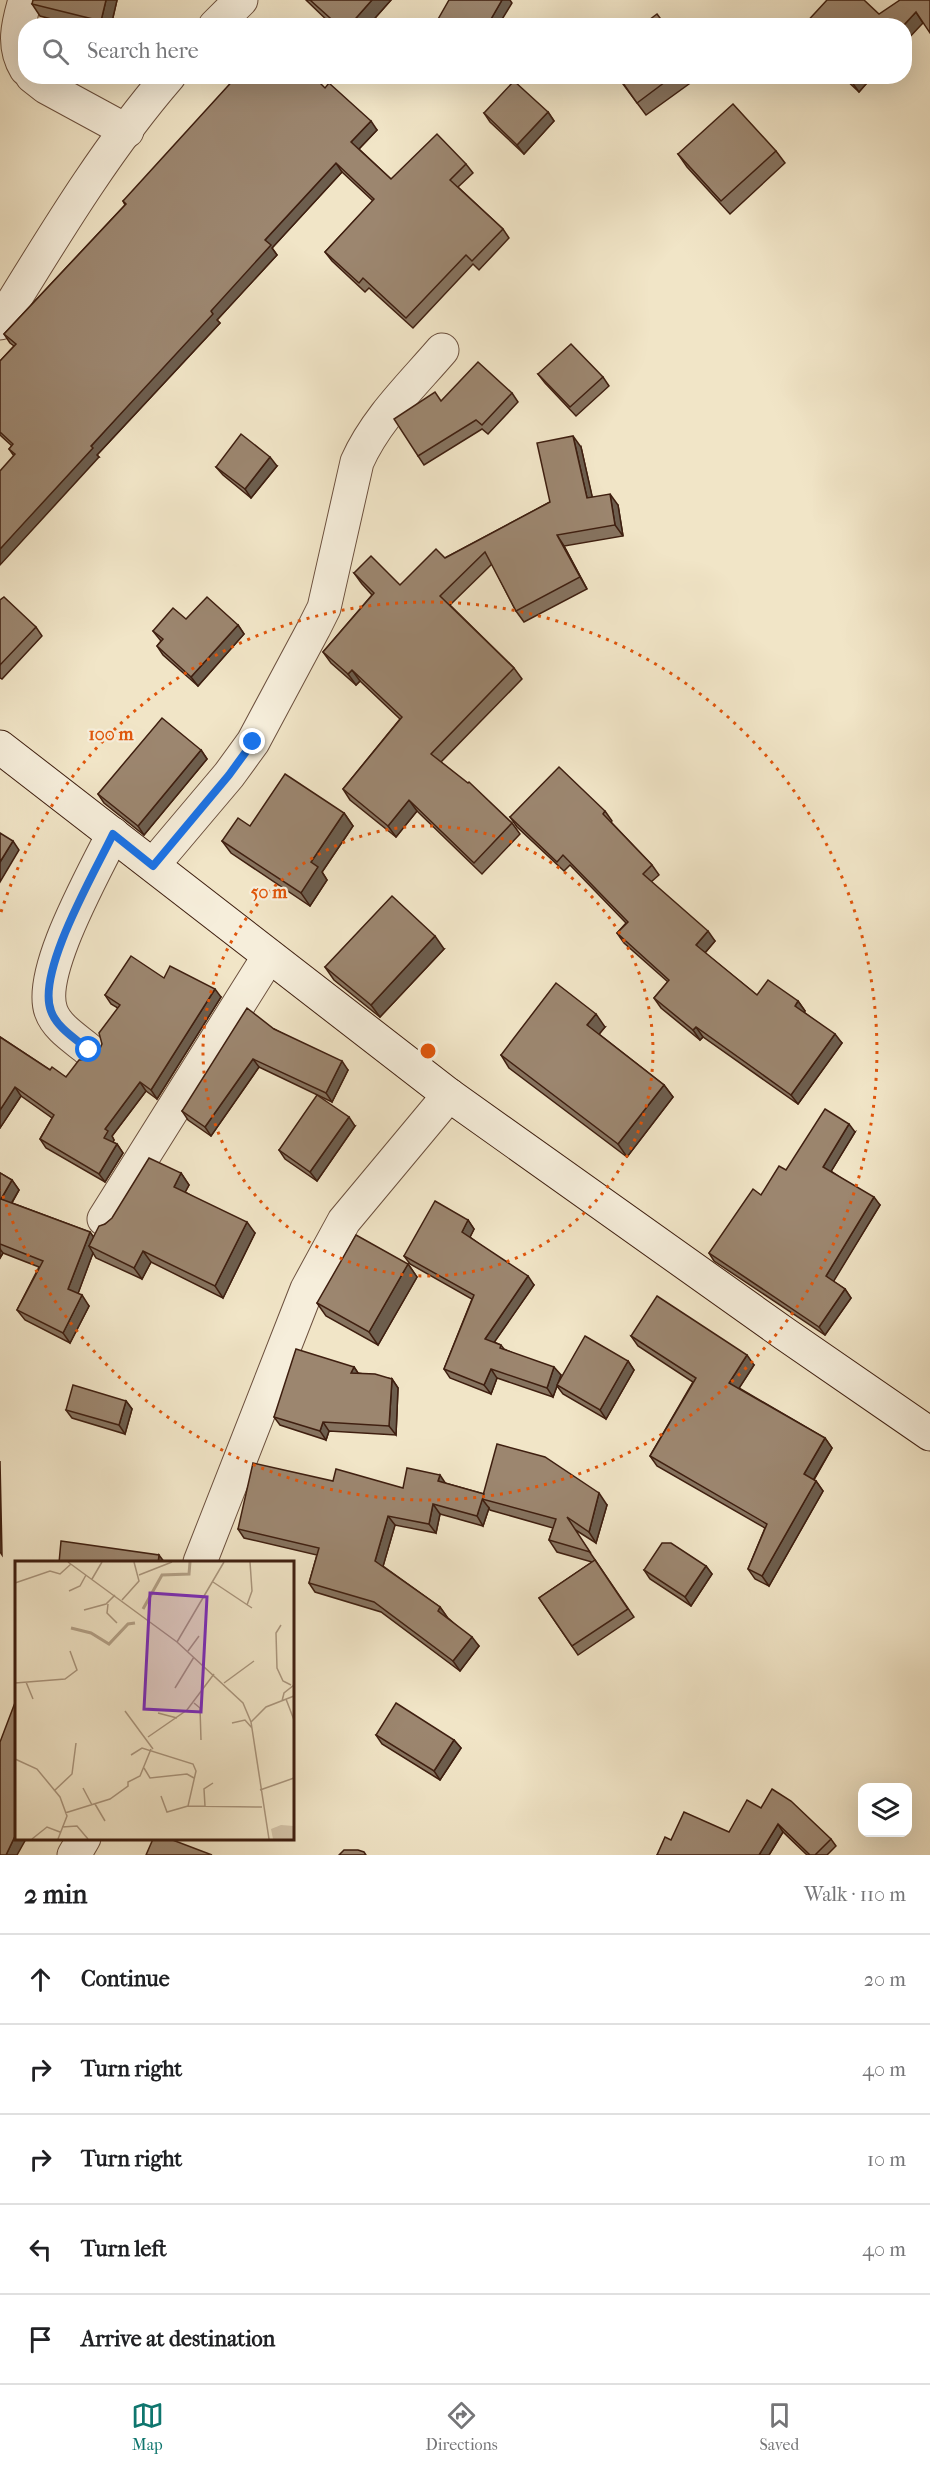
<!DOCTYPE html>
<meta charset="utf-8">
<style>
body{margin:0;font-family:"IM FELL French Canon",serif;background:#f6f6f6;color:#202124}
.controls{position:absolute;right:18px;bottom:18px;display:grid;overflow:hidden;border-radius:12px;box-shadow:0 6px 24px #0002}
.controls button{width:54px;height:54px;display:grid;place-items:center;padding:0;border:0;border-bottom:2px solid #e0e0e0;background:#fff;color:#202124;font:30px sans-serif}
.stop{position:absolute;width:18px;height:18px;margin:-14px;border:4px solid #1a73e8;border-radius:50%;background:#fff}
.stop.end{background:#1a73e8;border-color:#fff;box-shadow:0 2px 6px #0008}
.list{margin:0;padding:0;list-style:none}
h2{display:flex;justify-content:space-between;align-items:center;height:78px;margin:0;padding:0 24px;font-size:26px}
h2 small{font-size:20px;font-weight:400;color:#757577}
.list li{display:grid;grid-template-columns:39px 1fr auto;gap:18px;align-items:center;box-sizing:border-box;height:90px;padding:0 24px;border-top:2px solid #e0e0e0}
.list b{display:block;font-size:22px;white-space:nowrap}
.list em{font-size:20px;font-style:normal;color:#757577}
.icon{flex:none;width:33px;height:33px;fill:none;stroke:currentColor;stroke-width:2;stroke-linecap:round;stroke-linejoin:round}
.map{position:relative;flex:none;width:930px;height:1855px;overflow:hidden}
.search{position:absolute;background:#fff;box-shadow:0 6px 24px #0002;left:18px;right:18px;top:18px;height:66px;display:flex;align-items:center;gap:15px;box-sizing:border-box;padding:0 21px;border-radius:24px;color:#757577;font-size:22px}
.sheet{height:528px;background:#fff}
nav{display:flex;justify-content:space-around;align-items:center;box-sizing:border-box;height:84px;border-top:2px solid #e0e0e0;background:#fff;font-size:16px;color:#757577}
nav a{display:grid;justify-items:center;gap:3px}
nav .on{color:#0f766e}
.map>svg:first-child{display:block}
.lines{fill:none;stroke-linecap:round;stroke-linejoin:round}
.street-casing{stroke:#6c503e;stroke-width:35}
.secondary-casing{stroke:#3f1f10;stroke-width:35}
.street{stroke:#f6eedb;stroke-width:33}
.secondary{stroke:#f6eedb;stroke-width:33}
.wall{fill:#86735f;stroke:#3f1f10;stroke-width:1.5}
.shaded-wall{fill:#6d5e4e;stroke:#3f1f10;stroke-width:1.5}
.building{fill:#9c866f;stroke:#3f1f10;stroke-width:1.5}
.route{stroke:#1a73e8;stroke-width:8}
.ring{fill:none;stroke:#e0560c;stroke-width:3;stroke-dasharray:3 6}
.inset-river{fill:none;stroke:#b4a289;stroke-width:3}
.inset-road{fill:none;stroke:#aa967e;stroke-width:1.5}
.view{fill:#7b2cbf;fill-opacity:0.15;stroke:#7b2cbf;stroke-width:3}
.inset-edge{fill:none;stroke:#3f1f10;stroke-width:3}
.centre{fill:#e0560c;stroke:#f6eedb;stroke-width:3}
.ring-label{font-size:18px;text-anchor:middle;font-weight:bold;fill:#e0560c;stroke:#f6eedb;stroke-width:4.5;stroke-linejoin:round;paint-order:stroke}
</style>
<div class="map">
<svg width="930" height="1855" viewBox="0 0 930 1855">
<rect width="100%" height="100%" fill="#f1e5c7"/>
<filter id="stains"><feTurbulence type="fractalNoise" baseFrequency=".00333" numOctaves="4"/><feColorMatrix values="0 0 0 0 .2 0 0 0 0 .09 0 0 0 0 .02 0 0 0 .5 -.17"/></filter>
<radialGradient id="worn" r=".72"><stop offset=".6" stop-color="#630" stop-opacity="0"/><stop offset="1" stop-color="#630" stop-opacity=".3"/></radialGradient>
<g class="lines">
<g class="street-casing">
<g id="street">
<path d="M25,0C18,24 12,46 26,69"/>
<path d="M215,26L241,0"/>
<path d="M32,76L46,87L127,131"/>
<path d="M0,323C52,239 104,151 169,76"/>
<path d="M153,865L229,775L253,742L314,628L324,608L357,462C376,419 412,385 442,350"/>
<path d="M89,1050C76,1039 57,1028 51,1011C37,972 95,872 113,834"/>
<path d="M104,1219L269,956"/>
<path d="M200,1562L307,1289L344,1221L449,1095"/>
<path d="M74,1855L84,1838"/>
</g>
</g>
<g class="secondary-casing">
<path id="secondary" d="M0,747L449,1095L785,1334L930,1434"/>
</g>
<use href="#street" class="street"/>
<use href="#secondary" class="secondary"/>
</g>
<g class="wall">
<path d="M117,0L111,26H78L40,16L32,4Z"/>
<path d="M306,0H391L368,26H333Z"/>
<path d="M617,76H700L646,115Z"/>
<path d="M842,76H873L859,92Z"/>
<path d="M325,88L377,130L359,149L391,179L466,164L473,173L458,187L503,229L509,238L479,270L473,264L413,328L369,288L365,292L332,261L325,252L373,201L342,172L272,248L277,255L217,320L220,323L97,455L99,457L14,456L9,449L12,446L0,435V361L14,346L10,343L4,334L125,205L123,201Z"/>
<path d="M548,112L554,121L524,154L490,122L484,113Z"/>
<path d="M776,151L785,163L730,214L687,167L678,154Z"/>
<path d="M538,374L603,377L609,386L576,416L545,383Z"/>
<path d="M512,393L518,402L488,434L482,429L424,465L418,456L442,401Z"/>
<path d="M581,447L592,497L618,505L623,536L564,546L587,589L524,622L516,611L492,564L450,605L514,668L522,679L441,762L512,823L520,834L482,874L417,811L396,837L350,800L343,789L400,719L360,681L356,685L331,663L323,652L372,595L362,584L354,573L400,585L445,558L550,502Z"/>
<path d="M277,466L251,498L223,475L216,467Z"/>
<path d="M0,600L36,627L42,636L2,679L0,678Z"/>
<path d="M186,619L238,625L244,634L198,686L163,655L157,646L161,641L153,631Z"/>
<path d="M201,750L207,759L144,835L104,803L98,794Z"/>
<path d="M605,811L612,821L611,822L652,865L659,875L651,882L715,941L705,953L757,995L798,1001L805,1011L804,1012L842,1043L798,1104L703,1037L700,1040L661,1008L654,998L668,982L624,943L617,933L626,923L570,865L564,871L517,827L510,817Z"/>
<path d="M344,813L353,826L322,872L327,880L310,906L231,853L222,841L250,826Z"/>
<path d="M444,949L380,1017L334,980L325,967Z"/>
<path d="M164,978L221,997L157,1099L146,1091L112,1136L114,1140L113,1142L117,1144L123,1153L105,1182L46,1148L40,1139L52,1118L21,1096L0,1128V1037L50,1070L66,1077L98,1053L118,1008L111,1004L105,995Z"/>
<path d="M605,1027L599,1034L664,1085L673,1097L627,1157L509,1068L501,1055Z"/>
<path d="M274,1029L348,1070L332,1102L259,1067L211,1136L188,1120L182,1111Z"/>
<path d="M355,1126L317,1181L285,1159L279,1150Z"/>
<path d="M855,1132L831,1171L880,1205L833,1281L845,1289L851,1298L825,1335L714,1261L709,1253L761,1195L786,1170Z"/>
<path d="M0,1173L12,1180L19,1190L12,1203L90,1232L93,1237L105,1224L181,1173L189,1185L185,1192L255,1233L223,1298L151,1262L142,1279L96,1258L93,1253L78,1293L89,1306L70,1343L25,1320L17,1310L39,1267L3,1253L0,1258Z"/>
<path d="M468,1220L474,1229L470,1237L534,1285L494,1342L501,1345L504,1349L561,1375L558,1384L628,1361L634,1370L606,1419L563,1394L557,1386L553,1397L497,1378L491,1394L450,1378L444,1369L472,1299L410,1264L404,1256Z"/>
<path d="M408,1264L417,1277L378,1345L326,1316L317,1303Z"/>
<path d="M631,1336L754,1365L739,1388L825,1438L832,1448L814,1480L816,1481L823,1491L769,1586L755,1579L748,1569L765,1528L657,1466L650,1456L693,1382L638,1346Z"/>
<path d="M354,1367L358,1373L392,1379L398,1388L396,1435L329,1431L326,1440L280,1425L274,1417Z"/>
<path d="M126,1401L132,1409L125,1434L72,1418L66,1410Z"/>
<path d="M333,1481L403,1488L445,1483L484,1494L607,1505L596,1543L574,1529L634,1617L578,1655L539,1598L592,1562L557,1552L549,1540L553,1528L490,1510L489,1508L483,1526L440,1514L436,1533L395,1525L383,1566L440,1607L447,1617L479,1646L460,1671L381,1612L315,1592L309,1583L317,1555L244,1538L238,1529Z"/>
<path d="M706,1566L712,1574L691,1606L650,1579L644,1570Z"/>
<path d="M376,1735L454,1740L461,1748L440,1780L382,1744Z"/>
<path d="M761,1808L831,1839L836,1846L827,1855H807L783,1832L769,1855H657L671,1840L729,1832Z"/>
</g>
<g class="shaded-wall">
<path d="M106,0H117L111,26H104L101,21Z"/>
<path d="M372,0H391L368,26H349Z"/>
<path d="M502,0H510L512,3L498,26H487Z"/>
<path d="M916,12L923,23L904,43V26H903Z"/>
<path d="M855,76H873L859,92L851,81Z"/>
<path d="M548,112L554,121L524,154L517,145Z"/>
<path d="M371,121L377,130L357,151L351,142Z"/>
<path d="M336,163L342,172L272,248L277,255L217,320L220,323L97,455L99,457L0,565V549L211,311L265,240Z"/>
<path d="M573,436L581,447L595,509L587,498Z"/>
<path d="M270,457L277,466L251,498L245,489Z"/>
<path d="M610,494L618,505L623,536L615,525Z"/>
<path d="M557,535L564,546L587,589L580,577Z"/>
<path d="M238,625L244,634L198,686L191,677Z"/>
<path d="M352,670L360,681L356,685L348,674Z"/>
<path d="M201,750L207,759L144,835L138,826Z"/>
<path d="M409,800L417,811L396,837L388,826Z"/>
<path d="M344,813L353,826L322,872L327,880L310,906L301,893L311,862Z"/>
<path d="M13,841L19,850L0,882V862Z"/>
<path d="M708,931L715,941L703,955L696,945Z"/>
<path d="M435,936L444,949L380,1017L371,1005Z"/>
<path d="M215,989L221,997L157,1099L151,1090Z"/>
<path d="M798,1001L805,1011L802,1015L795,1006Z"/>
<path d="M596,1014L605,1027L596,1038L587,1025Z"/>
<path d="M696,1027L703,1037L700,1040L693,1030Z"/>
<path d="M835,1034L842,1043L798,1104L791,1095Z"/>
<path d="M253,1059L259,1067L211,1136L205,1127Z"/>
<path d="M342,1061L348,1070L332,1102L326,1093Z"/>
<path d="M140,1082L146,1091L112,1136L114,1140L110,1147L104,1138L105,1129Z"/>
<path d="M664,1085L673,1097L627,1157L618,1144Z"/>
<path d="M15,1087L21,1096L0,1128V1110Z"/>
<path d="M349,1117L355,1126L317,1181L310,1172Z"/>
<path d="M849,1124L855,1132L829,1175L823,1167Z"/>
<path d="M117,1144L123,1153L105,1182L99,1174Z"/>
<path d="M181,1173L189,1185L182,1198L174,1187Z"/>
<path d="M12,1180L19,1190L8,1209L1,1199Z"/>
<path d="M874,1197L880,1205L832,1284L826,1276Z"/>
<path d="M468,1220L474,1229L468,1241L462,1232Z"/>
<path d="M247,1222L255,1233L223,1298L215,1286Z"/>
<path d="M90,1232L98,1243L89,1246L93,1253L76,1299L68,1289Z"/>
<path d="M0,1249L3,1253L0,1258Z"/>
<path d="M143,1251L151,1262L142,1279L134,1268Z"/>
<path d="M408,1264L417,1277L378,1345L369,1332Z"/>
<path d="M528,1276L534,1285L491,1347L485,1339Z"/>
<path d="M845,1289L851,1298L825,1335L819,1327Z"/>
<path d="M82,1295L89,1306L70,1343L63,1333Z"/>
<path d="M747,1355L754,1365L736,1393L729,1383Z"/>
<path d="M628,1361L634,1370L606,1419L600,1410Z"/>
<path d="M354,1367L360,1376L351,1373Z"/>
<path d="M554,1367L561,1375L553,1397L547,1388Z"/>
<path d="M491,1369L497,1378L491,1394L484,1385Z"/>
<path d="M392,1379L398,1388L396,1435L389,1426Z"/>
<path d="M126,1401L132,1409L125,1434L119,1425Z"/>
<path d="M323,1422L329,1431L326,1440L320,1431Z"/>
<path d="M825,1438L832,1448L811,1484L804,1474Z"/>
<path d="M0,1461L2,1555L0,1552Z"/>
<path d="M440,1475L446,1484L438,1481Z"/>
<path d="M816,1481L823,1491L769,1586L762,1576Z"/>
<path d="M599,1493L607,1505L596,1543L589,1532Z"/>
<path d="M482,1499L489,1508L483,1526L477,1516Z"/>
<path d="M433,1504L440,1514L436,1533L429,1524Z"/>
<path d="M388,1516L395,1525L382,1570L375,1561Z"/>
<path d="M159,1555L165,1563H158Z"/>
<path d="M706,1566L712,1574L691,1606L685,1597Z"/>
<path d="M440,1607L447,1617L444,1620L438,1611Z"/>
<path d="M472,1637L479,1646L460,1671L453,1661Z"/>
<path d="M454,1740L461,1748L440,1780L434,1771Z"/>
<path d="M778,1824L783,1832L769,1855H759Z"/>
<path d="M16,1834V1839H26L17,1855H6Z"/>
</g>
<g class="building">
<path d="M33,0H106L101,21L32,4Z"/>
<path d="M310,0H372L349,26H339Z"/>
<path d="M449,0H502L487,26H445L437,21Z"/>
<path d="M827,0H864L879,14L900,0H930V33L916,12L903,26H803Z"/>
<path d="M657,14L666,26H641Z"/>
<path d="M237,76H313L325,88L329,83L371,121L351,142L391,179L437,134L466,164L450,180L503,229L472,261L466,255L406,318L363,278L359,283L325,252L374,199L336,163L265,240L271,245L211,311L213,314L91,446L93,448L0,549V471L15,454L9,449L13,444L0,432V361L16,344L4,334L126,204L123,201Z"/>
<path d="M618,76H673L637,103Z"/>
<path d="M846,76H855L851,81Z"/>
<path d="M514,81L548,112L517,145L484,113Z"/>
<path d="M733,104L776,151L721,201L678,154Z"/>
<path d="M571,344L603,377L570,407L538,374Z"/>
<path d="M478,362L512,393L482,425L476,420L418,456L394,419L435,392L441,401Z"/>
<path d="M241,434L270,457L245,489L216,467Z"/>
<path d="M573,436L587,498L610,494L615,525L557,535L580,577L516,611L485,552L440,596L514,668L431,754L468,783L469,782L512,823L474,863L409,800L388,826L343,789L402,717L352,670L348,674L323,652L374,593L354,573L371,556L400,585L436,549L445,558L550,502L537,443Z"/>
<path d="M4,597L36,627L0,665V600Z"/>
<path d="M207,597L238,625L191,677L157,646L163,639L153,631L173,608L186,619Z"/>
<path d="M162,718L201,750L138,826L98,794Z"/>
<path d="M559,767L605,811L603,814L652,865L643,874L708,931L696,945L757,995L768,980L798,1001L795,1006L835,1034L791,1095L696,1027L693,1030L654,998L669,980L617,933L628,922L563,855L557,862L510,817Z"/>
<path d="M285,774L344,813L311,862L318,867L301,893L222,841L238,818L250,826Z"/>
<path d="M0,833L13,841L0,862Z"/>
<path d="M392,896L435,936L371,1005L325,967Z"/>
<path d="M131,956L164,978L170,966L215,989L151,1090L140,1082L105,1129L108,1131L104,1138L117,1144L99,1174L40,1139L54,1115L15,1087L0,1110V1037L50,1070L52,1067L66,1077L79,1060L89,1059L98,1053L102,1044L99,1033L120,1005L105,995Z"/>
<path d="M556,983L596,1014L587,1025L664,1085L618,1144L501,1055Z"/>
<path d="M247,1008L274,1029L342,1061L326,1093L253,1059L205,1127L182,1111Z"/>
<path d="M317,1095L349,1117L310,1172L279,1150Z"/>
<path d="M825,1109L849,1124L823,1167L874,1197L826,1276L845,1289L819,1327L709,1253L753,1189L761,1195L779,1166L786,1170Z"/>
<path d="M149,1158L181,1173L174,1187L247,1222L215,1286L143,1251L134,1268L89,1246L99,1226L105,1224L112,1218Z"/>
<path d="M0,1173L12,1180L1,1199L90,1232L68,1289L82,1295L63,1333L17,1310L43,1261L0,1244Z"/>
<path d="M435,1201L468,1220L462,1232L528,1276L485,1339L501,1345L500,1348L554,1367L547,1388L491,1369L484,1385L444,1369L474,1295L404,1256Z"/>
<path d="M356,1235L408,1264L369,1332L317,1303Z"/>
<path d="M657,1296L747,1355L729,1383L825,1438L804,1474L816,1481L762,1576L748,1569L767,1524L650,1456L696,1378L631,1336Z"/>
<path d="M585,1336L628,1361L600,1410L557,1385Z"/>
<path d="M296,1349L354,1367L351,1373L375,1374L392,1379L389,1426L323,1422L320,1431L274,1417Z"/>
<path d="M73,1385L126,1401L119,1425L66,1410Z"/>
<path d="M497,1444L545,1457L599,1493L589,1532L567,1517L590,1552L549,1540L556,1519L482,1499Z"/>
<path d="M253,1463L333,1481L336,1469L403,1488L407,1468L440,1475L438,1481L484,1494L477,1516L433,1504L429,1524L388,1516L375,1561L440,1607L438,1611L472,1637L453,1661L374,1602L309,1583L319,1548L238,1529Z"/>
<path d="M61,1541L159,1555L158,1563H59Z"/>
<path d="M662,1543H671L706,1566L685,1597L644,1570Z"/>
<path d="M595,1560L628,1609L572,1646L539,1598Z"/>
<path d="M16,1700V1834L6,1855H0V1742Z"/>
<path d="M396,1703L454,1740L434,1771L376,1735Z"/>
<path d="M772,1789L791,1801L831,1839L815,1855H810L778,1824L759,1855H657L665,1837L671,1840L684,1812L729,1832L747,1800L761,1808Z"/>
<path d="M153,1839H170L212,1855H146Z"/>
<path d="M344,1850H358L364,1852L366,1855H339Z"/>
</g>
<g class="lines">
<path class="route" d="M89,1050C76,1039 57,1028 51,1011C36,972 95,872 113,834L153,866L229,775L253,742"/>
</g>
<g class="ring">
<circle cx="428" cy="1051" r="225"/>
<path d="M1 912A449 449 0 1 1 1 1190"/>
</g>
<g transform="translate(15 1561)">
<rect width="279" height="279" fill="#f1e5c7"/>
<path d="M266,264L279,265V278H258L256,268Z" fill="#d3c3a8"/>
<path class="inset-river" d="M128,48L147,14L174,13L175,1M56,67L76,72L94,83L113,63L120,62"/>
<path class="inset-road" d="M53,1L162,81L228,142L236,161L254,278M124,14L157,1M77,18L87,1M198,21L237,47M0,22L35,10L45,13L56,3M54,30L65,25L71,14M107,39L124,20L119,1M93,43L92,52L102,62M232,44L237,30L235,1M69,49L91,43L100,34M266,64L261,72L262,107L268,120L276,124M162,81L209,1M173,90L184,75M11,121L18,138M0,122L50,118L62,109L55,90M209,122L239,100M160,127L179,96M271,138L279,159M267,140L269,132L279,124M179,142L185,147L186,179M110,150L138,188M143,152L162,157M236,161L251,146L279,135M217,162L230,159L237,167M133,176L172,149L199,113M116,194L127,187L178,203L181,210L173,245L247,246M0,198L22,208L45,236L52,255L43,278M129,207L135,217L172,213L179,217M68,227L77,244M245,229L279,217M39,230L57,213L61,182M146,235L152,251L173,245M80,243L90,260M190,245L189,228L198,222M50,252L95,238L113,225V221L125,215L136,188M47,266L62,265L73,278M17,278L32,266L45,271"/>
<path class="view" d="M135,32L192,36L186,151L129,148Z"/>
<rect width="279" height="279" class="inset-edge"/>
</g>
<circle cx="428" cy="1051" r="9" class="centre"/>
<g class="ring-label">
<text x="111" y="740">100 m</text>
<text x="269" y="898">50 m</text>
</g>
<rect width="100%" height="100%" filter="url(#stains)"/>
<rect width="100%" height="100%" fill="url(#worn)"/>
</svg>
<div class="controls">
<button><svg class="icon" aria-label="layers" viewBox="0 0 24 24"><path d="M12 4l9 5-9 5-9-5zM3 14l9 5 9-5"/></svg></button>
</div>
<div class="stop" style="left:89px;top:1050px"></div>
<div class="stop end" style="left:253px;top:742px"></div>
<div class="search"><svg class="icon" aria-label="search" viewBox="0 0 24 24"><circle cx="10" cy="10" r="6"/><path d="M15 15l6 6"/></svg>Search here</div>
</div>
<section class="sheet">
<h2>2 min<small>Walk · 110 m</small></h2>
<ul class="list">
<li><svg class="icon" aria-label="ahead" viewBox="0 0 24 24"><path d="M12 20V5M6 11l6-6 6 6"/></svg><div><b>Continue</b></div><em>20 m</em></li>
<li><svg class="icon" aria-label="right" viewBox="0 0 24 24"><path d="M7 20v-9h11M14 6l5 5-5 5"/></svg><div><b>Turn right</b></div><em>40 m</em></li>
<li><svg class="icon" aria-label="right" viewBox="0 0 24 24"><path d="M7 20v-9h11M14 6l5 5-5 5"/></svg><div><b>Turn right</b></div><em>10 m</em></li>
<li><svg class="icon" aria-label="left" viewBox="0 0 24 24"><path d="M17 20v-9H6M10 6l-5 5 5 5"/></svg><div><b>Turn left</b></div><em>40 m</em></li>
<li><svg class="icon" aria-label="arrive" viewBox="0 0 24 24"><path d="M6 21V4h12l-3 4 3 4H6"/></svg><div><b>Arrive at destination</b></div></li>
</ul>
</section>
<nav>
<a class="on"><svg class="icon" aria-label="map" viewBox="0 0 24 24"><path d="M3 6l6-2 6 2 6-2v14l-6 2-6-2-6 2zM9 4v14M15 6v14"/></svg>Map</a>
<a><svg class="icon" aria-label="directions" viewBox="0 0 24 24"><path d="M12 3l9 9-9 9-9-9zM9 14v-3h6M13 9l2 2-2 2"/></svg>Directions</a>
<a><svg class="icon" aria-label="saved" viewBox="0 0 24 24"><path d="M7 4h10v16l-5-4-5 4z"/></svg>Saved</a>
</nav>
